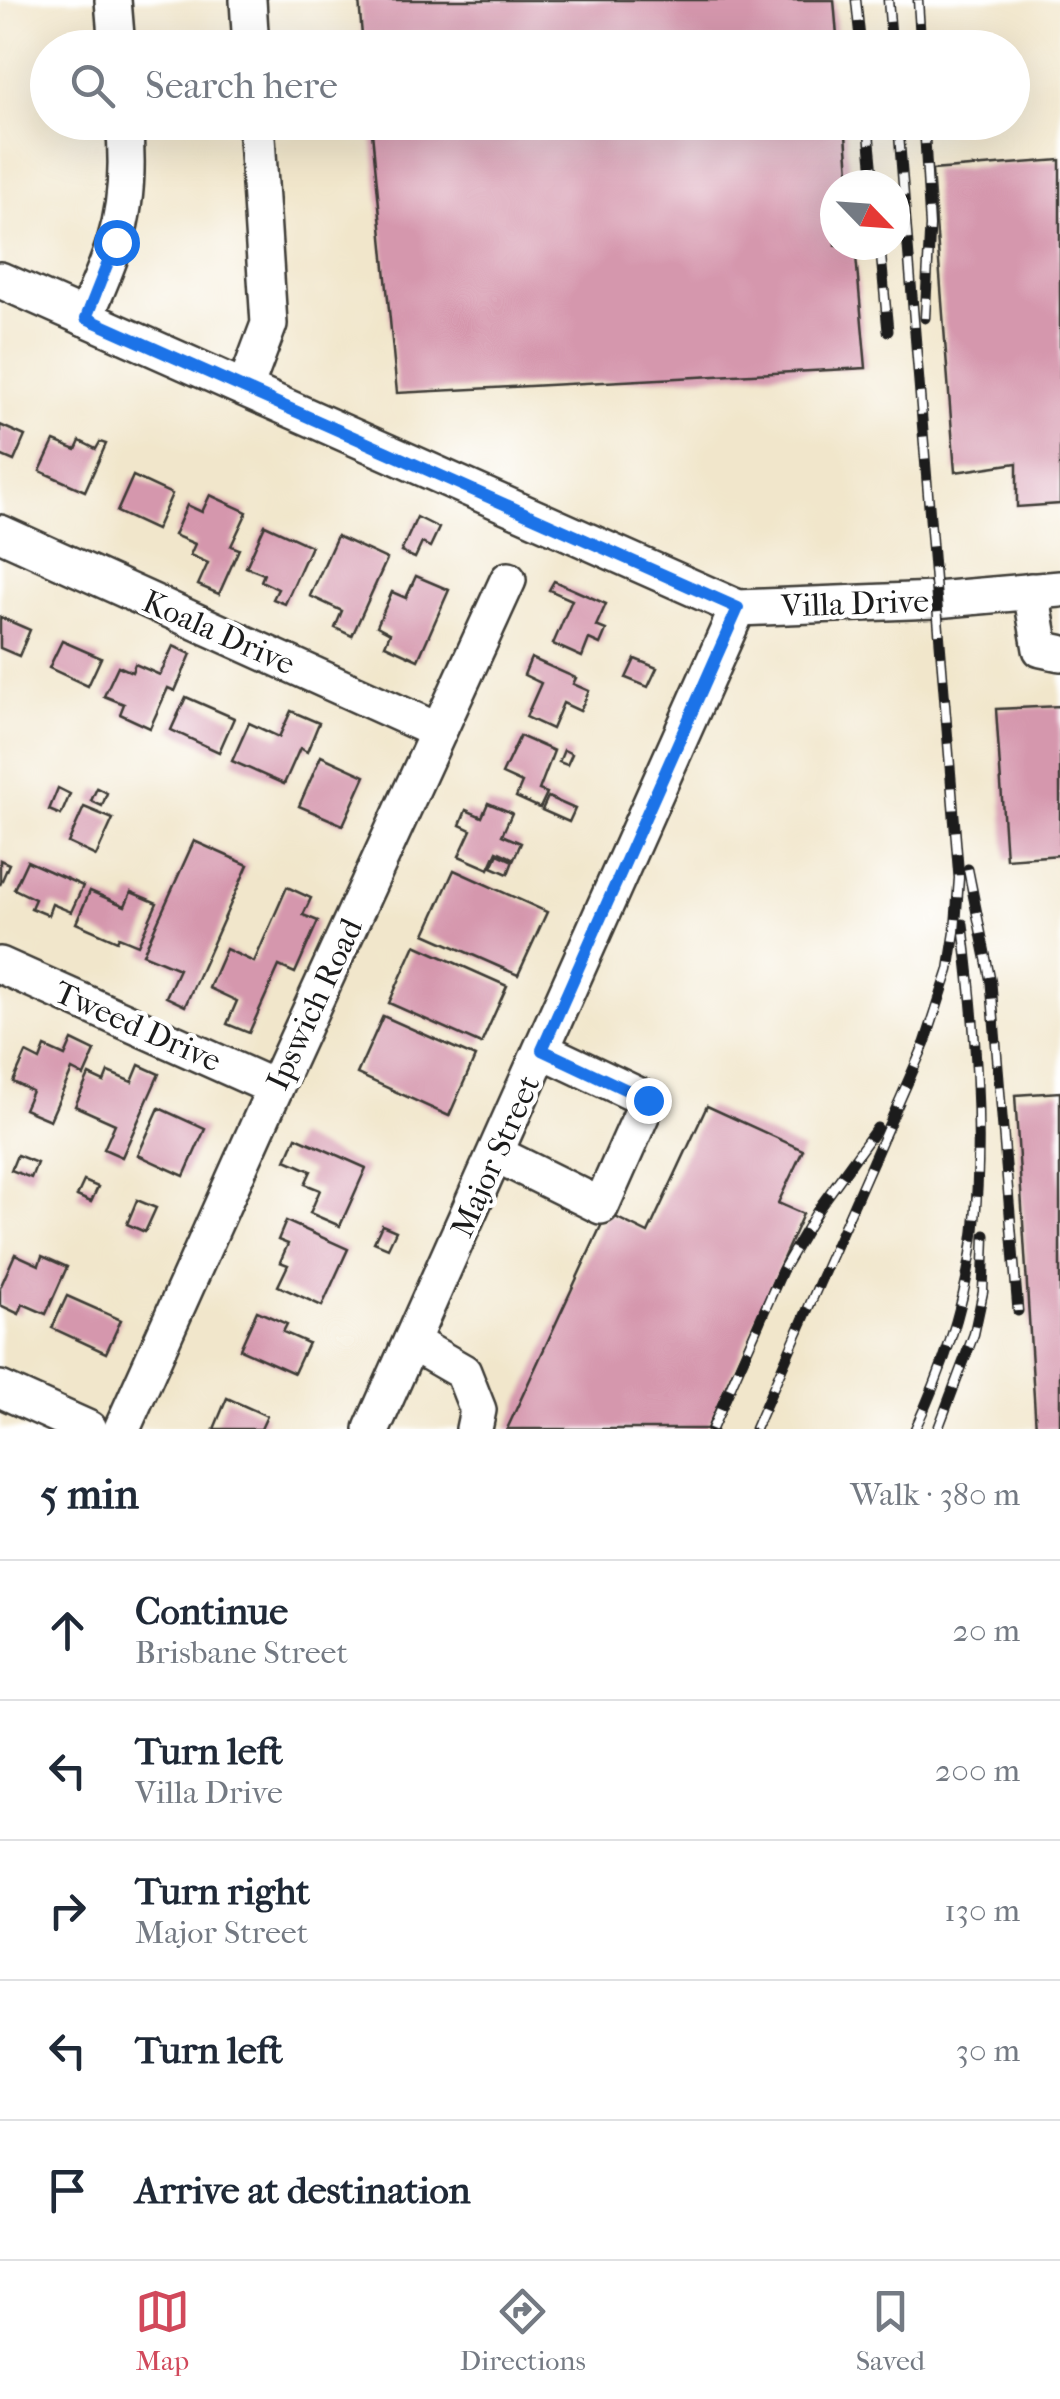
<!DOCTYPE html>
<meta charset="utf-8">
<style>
body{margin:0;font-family:"IM FELL French Canon",serif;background:#f6f6f7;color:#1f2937}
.compass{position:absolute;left:820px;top:170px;width:90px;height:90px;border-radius:50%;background:#fff;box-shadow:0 10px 40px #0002;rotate:115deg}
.stop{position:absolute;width:30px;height:30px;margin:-22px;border:8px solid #1a73e8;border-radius:50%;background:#fff}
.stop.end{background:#1a73e8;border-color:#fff;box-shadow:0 2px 10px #0008}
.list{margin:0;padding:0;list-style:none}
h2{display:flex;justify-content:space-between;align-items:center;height:130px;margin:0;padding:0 40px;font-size:42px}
h2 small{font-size:32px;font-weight:400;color:#747a83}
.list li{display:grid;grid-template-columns:65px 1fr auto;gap:30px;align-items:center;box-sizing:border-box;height:140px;padding:0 40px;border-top:2px solid #e0e1e3}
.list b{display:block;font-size:38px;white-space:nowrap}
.list p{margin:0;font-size:32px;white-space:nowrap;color:#747a83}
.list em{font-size:32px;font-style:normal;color:#747a83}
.icon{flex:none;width:55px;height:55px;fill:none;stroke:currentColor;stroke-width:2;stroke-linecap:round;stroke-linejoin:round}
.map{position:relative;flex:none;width:1060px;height:1429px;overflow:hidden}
.search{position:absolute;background:#fff;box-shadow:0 10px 40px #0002;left:30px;right:30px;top:30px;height:110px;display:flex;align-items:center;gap:25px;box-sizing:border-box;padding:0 35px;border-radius:55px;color:#747a83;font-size:38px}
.sheet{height:830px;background:#fff}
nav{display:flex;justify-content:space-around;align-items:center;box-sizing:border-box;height:140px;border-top:2px solid #e0e1e3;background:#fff;font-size:28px;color:#747a83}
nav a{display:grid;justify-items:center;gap:5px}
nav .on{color:#d1495b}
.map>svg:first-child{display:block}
.building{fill:#d597ad}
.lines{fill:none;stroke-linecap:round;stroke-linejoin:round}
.minor-casing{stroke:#3c3a36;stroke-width:40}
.minor{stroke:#fff;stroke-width:35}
.rail-casing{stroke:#1c1c1c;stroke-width:11}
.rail{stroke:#fff;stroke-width:8;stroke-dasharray:22;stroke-linecap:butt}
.route{stroke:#1a73e8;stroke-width:12}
.labels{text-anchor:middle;stroke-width:9;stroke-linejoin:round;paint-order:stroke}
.street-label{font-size:32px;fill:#1c1c1c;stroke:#fff}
</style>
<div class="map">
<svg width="1060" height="1429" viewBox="0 0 1060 1429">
<rect width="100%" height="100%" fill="#fff"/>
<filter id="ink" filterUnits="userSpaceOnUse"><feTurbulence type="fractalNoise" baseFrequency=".01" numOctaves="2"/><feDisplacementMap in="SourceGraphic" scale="20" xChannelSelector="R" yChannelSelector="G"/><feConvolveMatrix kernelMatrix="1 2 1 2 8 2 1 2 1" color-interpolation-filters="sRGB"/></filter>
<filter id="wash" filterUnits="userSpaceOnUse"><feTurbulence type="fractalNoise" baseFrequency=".0048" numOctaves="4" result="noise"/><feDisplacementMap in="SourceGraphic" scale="40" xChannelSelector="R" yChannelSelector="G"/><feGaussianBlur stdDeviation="2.25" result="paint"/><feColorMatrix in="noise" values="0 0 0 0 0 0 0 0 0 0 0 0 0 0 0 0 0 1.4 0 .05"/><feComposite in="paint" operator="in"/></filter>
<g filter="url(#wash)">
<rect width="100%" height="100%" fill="#f1e6cb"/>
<g id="blocks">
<g class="building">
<path d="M359,0H834L838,48H363Z"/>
<path d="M371,122H845L850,185H835V245H855L866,368L397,393Z"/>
<path d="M1060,160V504L1017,507V463L955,472L932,170Z"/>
<path d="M0,425L25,436L14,461L0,455Z"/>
<path d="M54,441L76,450L80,441L96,449L100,442L106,444L85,491L40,471Z"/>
<path d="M133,476L172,494L156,530L117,512Z"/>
<path d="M210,495L247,512L231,546L239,549L219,594L198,585L208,563L190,555L195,544L174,535L187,505L202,512Z"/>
<path d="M417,517L439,528L430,547L422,543L415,558L401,552Z"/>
<path d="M265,525L311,546L285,604L273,599L278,589L261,581L264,574L246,567Z"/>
<path d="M337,536L387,559L352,636L335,628L342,611L310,596Z"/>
<path d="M416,576L449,590L418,660L385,645L390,633L377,626L392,592L406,598Z"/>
<path d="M554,581L606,604L596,626L606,630L600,644L589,639L582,657L553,644L572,600L549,590Z"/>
<path d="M0,617L30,630L19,656L0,648Z"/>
<path d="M62,641L101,658L88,686L49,668Z"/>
<path d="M173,646L191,654L175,691L168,688L150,728L120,714L124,704L104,696L118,666L132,672L135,664L160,675Z"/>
<path d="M531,658L576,678L573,684L589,691L580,711L563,703L552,729L526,717L541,683L524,675Z"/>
<path d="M635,659L657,668L648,687L626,678Z"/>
<path d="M186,697L234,718L219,752L171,730Z"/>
<path d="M1060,706V855L1006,859L996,709Z"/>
<path d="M291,711L319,723L307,752L300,748L284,784L232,761L249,723L279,737Z"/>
<path d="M520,736L554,751L539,790L547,793L540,808L516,797L522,783L502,774Z"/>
<path d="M564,750L572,754L567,765L559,762Z"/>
<path d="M321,756L365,776L343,825L299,806Z"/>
<path d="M58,788L70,794L61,815L49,810Z"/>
<path d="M97,788L107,793L102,806L91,801Z"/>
<path d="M548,797L575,809L569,822L542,810Z"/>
<path d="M488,803L512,813L502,835L521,843L514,859L497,851L489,869L459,856L471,830L460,825L466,810L482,817Z"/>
<path d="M84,807L113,819L96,856L68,843Z"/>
<path d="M194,841L248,865L185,1006L166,997L179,969L143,954Z"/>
<path d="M498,854L513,861L508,874L492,867Z"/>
<path d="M0,860L9,864L0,885Z"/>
<path d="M27,861L83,886L71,912L52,904L48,915L31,908L35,899L14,889Z"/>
<path d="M454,870L547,912L518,975L425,934Z"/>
<path d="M287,887L311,898L303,915L318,921L295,973L279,966L249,1033L227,1024L237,1001L209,988L226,949L254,962Z"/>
<path d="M90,891L125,906L131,892L157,903L138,945L119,937L117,941L76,923Z"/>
<path d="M415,945L507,986L481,1044L389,1003Z"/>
<path d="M383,1016L475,1057L449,1116L357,1074Z"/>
<path d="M72,1040L95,1051L84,1076L72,1070L50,1120L24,1109L32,1091L13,1082L26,1053L40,1060L45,1047L65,1056Z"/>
<path d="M139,1065L159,1074L122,1157L104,1149L115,1124L75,1106L89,1075L104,1082L108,1072L132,1082Z"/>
<path d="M1060,1092V1429H1036L1015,1095Z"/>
<path d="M707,1106L803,1150L778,1203L803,1214L707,1429H507L607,1213L648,1233Z"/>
<path d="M159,1108L205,1129L184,1176L138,1155Z"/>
<path d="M296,1137L366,1168L340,1226L310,1213L320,1190L305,1184L311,1171L286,1160Z"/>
<path d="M17,1155L37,1163L31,1178L11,1170Z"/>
<path d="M84,1181L98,1187L91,1202L77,1196Z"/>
<path d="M137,1200L156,1208L145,1232L127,1224Z"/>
<path d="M286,1221L348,1249L322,1306L278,1286L288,1265L280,1262L288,1244L278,1240Z"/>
<path d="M382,1225L396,1231L388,1248L374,1242Z"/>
<path d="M15,1254L39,1265L42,1256L67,1267L46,1314L23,1304L19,1314L0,1305V1288Z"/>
<path d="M67,1296L121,1320L106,1353L52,1328Z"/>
<path d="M257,1311L287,1324L283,1332L308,1343L294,1373L240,1349Z"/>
<path d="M227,1398L267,1416L261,1429H214Z"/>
</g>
</g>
</g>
<g filter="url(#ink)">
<use href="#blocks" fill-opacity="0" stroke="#3c3a36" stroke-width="2.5"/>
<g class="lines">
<g class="minor-casing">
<g id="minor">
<path d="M113,0L117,48"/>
<path d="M248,0L251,48"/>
<path d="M0,280L738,608L935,600L1060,589"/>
<path d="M85,318C95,293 107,268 115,242C127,204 128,162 124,122"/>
<path d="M245,388L269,324L256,122"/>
<path d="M0,533L438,731"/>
<path d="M1031,591L1041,649L1060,653"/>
<path d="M0,965L275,1088"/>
<path d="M496,1154L601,1206L648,1100L542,1050"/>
<path d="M411,1342L463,1372L478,1410L474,1429"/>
<path d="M0,1389L89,1429"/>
<path d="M122,1429L275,1088L508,580"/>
<path d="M372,1429L738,608"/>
</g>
</g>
<use href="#minor" class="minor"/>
<g class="rail-casing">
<g id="rail">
<path d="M856,0L861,48"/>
<path d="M888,0L892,48"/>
<path d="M918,0L921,48"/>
<path d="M868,122L874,185"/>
<path d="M924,122L930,226L925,318"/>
<path d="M880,245L888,331"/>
<path d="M968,869L991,983L1018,1311"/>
<path d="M712,1429L782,1271L819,1208L877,1128"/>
<path d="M755,1429L925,1043L949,970L955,932L959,878L898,122"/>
<path d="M915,1429C944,1367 967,1299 974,1231C984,1131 975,1023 963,924"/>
<path d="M938,1429L974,1334L983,1292L985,1235"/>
</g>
</g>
<use href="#rail" class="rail"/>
</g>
</g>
<g class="lines" filter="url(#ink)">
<path class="route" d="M116,242L86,318L738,608L542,1050L648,1100"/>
</g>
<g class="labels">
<g class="street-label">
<text transform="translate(855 603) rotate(-2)" y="11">Villa Drive</text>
<text transform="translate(219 632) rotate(24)" y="11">Koala Drive</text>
<text transform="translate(314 1004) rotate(-65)" y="11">Ipswich Road</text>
<text transform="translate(138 1026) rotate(24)" y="11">Tweed Drive</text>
<text transform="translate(495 1156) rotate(-66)" y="11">Major Street</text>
</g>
</g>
</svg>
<svg class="compass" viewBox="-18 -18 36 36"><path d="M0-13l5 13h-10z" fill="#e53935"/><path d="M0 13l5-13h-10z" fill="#747a83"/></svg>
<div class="stop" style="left:116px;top:242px"></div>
<div class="stop end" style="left:648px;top:1100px"></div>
<div class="search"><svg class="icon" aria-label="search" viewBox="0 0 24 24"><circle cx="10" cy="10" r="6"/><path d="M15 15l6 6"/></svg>Search here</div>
</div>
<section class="sheet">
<h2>5 min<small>Walk · 380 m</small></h2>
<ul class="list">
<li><svg class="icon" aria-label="ahead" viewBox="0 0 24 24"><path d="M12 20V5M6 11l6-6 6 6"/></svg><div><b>Continue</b><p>Brisbane Street</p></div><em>20 m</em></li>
<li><svg class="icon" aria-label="left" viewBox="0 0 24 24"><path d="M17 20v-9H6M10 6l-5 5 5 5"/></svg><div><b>Turn left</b><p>Villa Drive</p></div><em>200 m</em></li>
<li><svg class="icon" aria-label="right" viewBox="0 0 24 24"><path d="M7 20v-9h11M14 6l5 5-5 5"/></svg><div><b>Turn right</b><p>Major Street</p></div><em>130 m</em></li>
<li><svg class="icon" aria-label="left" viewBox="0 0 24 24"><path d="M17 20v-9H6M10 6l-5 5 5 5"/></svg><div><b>Turn left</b></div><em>30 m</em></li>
<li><svg class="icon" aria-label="arrive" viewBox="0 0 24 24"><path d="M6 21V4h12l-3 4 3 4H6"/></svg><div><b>Arrive at destination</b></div></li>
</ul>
</section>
<nav>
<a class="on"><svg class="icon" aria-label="map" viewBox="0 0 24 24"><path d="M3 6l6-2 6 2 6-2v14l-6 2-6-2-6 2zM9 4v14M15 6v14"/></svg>Map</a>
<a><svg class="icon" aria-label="directions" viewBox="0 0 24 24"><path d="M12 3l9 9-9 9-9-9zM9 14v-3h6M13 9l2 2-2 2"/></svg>Directions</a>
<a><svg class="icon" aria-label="saved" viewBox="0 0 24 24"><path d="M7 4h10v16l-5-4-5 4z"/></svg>Saved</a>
</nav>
